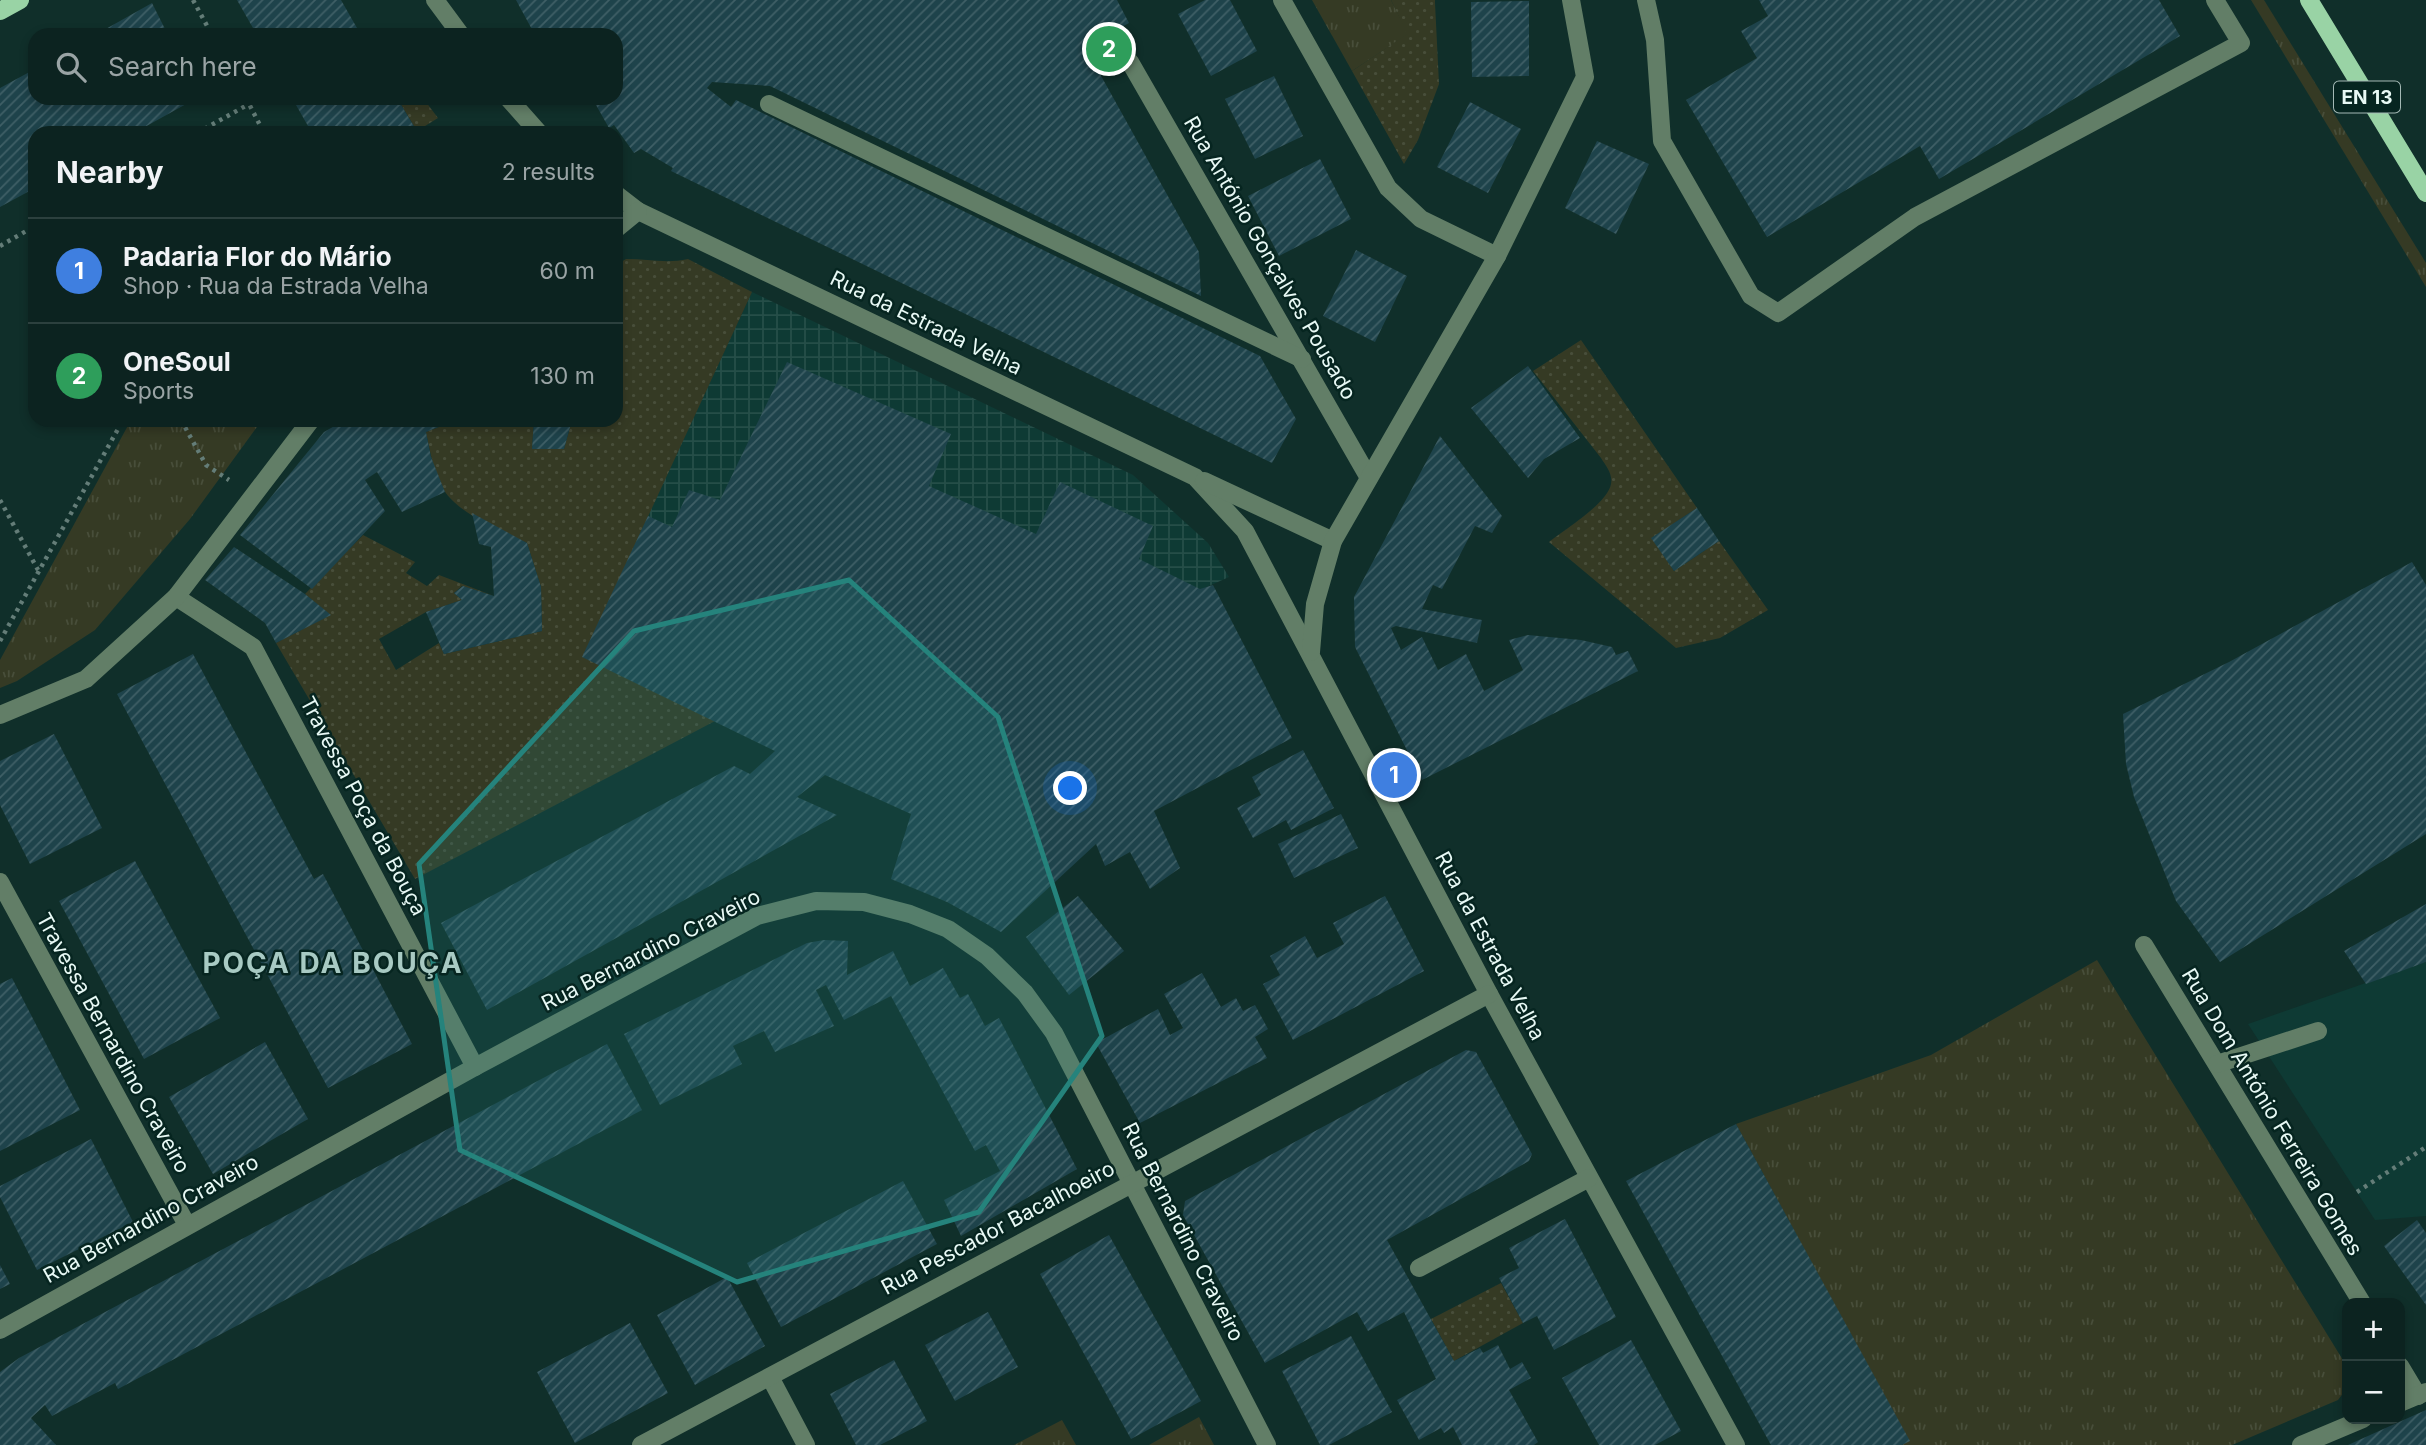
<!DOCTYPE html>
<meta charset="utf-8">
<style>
body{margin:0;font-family:Inter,sans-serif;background:#152b29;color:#f1f3f6}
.controls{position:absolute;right:21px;bottom:21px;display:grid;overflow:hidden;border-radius:14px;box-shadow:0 4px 10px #0003}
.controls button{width:63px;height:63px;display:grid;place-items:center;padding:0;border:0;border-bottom:2px solid #2c403e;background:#0c2320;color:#f1f3f6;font:35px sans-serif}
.you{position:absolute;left:1071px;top:789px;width:24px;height:24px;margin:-18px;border:5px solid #fff;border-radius:50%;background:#1a73e8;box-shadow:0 0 0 10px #1a73e833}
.badge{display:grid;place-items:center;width:46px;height:46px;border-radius:50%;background:#bca0f2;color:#fff;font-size:23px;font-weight:700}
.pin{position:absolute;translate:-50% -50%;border:4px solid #fff;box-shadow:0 2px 7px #0006}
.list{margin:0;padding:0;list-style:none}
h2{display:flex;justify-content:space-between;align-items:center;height:91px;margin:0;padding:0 28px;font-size:30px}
h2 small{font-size:23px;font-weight:400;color:#9aa4a5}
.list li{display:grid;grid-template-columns:46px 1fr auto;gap:21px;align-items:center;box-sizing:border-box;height:105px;padding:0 28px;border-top:2px solid #2c403e}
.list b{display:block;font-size:26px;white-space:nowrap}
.list p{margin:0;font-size:23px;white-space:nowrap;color:#9aa4a5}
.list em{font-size:23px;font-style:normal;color:#9aa4a5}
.icon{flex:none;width:38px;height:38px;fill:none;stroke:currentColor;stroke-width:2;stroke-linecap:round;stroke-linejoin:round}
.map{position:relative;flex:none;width:2426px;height:1445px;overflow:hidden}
.search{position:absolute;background:#0c2320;box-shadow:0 4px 10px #0003;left:28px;top:28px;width:595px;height:77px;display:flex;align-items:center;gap:18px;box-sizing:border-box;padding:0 24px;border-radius:21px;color:#9aa4a5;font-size:26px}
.panel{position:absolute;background:#0c2320;box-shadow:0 4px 10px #0003;left:28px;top:126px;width:595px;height:301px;border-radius:21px}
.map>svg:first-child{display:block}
.built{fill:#0e3a34}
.industrial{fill:url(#industrial-grid)}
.grass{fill:url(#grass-tufts)}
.garden{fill:url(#garden-dots)}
.building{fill:url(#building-hatch)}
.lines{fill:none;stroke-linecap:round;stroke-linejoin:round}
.path{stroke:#647d78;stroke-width:4.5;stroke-dasharray:3.5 5;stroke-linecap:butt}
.minor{stroke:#627e67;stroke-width:18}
.major{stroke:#99d3a5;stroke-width:18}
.marked{fill:#25837c;fill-opacity:0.2;stroke:#25837c;stroke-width:5;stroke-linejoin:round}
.labels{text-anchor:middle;stroke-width:5;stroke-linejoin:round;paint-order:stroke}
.shield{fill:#062520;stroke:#a4b9b5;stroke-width:2}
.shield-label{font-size:19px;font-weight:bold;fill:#e8f9f5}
.street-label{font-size:21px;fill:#e8f9f5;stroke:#062520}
.district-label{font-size:28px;font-weight:bold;letter-spacing:2px;fill:#a8cac3;stroke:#062520}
</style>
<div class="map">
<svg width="2426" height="1445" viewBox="0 0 2426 1445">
<defs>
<pattern id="industrial-grid" width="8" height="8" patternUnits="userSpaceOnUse" patternTransform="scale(1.75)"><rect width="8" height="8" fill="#0e3a34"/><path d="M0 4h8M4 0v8" fill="none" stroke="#254e48"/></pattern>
<pattern id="grass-tufts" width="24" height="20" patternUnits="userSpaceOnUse" patternTransform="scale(1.75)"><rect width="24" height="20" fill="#353a24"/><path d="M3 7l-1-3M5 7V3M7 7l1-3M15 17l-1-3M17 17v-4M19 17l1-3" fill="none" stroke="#484e3a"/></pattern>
<pattern id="garden-dots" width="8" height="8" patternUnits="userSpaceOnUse" patternTransform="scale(1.75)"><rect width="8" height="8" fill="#353a24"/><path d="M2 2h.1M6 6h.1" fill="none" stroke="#484e3a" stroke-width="1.8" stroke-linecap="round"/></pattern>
<pattern id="building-hatch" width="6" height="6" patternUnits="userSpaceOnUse" patternTransform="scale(1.75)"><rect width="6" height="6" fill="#1e434b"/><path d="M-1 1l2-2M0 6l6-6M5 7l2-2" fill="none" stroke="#3f5f66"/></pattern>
</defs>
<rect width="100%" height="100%" fill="#102f2a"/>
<path class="built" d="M2426,962V1216L2375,1220L2248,1024Z"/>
<path class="industrial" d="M752,292L1133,475L1208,543L1229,577L1200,590L715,721L582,657Z"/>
<g class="grass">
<path d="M1312,0H1391L1408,34L1352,71Z"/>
<path d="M2251,0H2264L2426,263V287Z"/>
<path d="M131,420H262L190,519L95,630L17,681L0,688V660Z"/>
<path d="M2097,960L2346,1365L2347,1388L2338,1400L2232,1445H1902L1909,1441L1736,1124L1931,1055Z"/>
<path d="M1199,1417L1214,1445H1149Z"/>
<path d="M1062,1420L1076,1445H1014Z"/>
</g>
<g class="garden">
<path d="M1391,0H1435V3L1439,84L1418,140L1404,164L1352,71L1407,34Z"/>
<path d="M397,98H423L438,118L417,131Z"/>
<path d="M626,259C648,259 667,264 688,259L752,292L583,657L715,721L415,879L276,643L330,615L305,594L363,535L415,562L406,573L427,586L439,575L494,596L462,586L454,593L462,600L426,612L379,639L396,670L439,643L444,654L542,631L541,587L527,543C504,532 457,513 444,490C434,473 430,452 426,432L457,420H534L532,449H564L572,420H616V265Z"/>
<path d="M1581,340L1697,508L1652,538L1674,571L1719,541L1768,610L1720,638L1676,648L1549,542C1564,530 1608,503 1611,484C1613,474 1606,466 1601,458L1533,371Z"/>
<path d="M1501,1283L1523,1323L1454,1361L1431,1319Z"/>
</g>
<g class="building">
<path d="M237,0H341L361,35H257Z"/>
<path d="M516,0H1117L1129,23L1085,47L1199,252L1201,296L770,86L712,82L707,88L731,107L736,100L1260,356L1296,419L1272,463L671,171L673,168L641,149L634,153L614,125L609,128L592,98H616V35H555L553,31L535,35Z"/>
<path d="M1205,0H1230L1257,51L1211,76L1178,14Z"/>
<path d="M1759,0H2159L2180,36L1939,179L1920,146L1767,237L1686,100L1757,58L1741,31L1768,16Z"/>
<path d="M1529,1V76L1472,77L1471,2Z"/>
<path d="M152,3L168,35H95Z"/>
<path d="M35,69V98H197L134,133H35V188L0,207V88Z"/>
<path d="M1274,76L1303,136L1255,159L1225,99Z"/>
<path d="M292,98H397L418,133H312Z"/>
<path d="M1470,102L1521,129L1488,193L1437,167Z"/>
<path d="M1597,141L1649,164L1616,234L1565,208Z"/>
<path d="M1320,159L1351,219L1279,256L1248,196Z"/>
<path d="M1356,250L1407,276L1375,342L1323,316Z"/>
<path d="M787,362L951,434L929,486L1036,534L1060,482L1153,526L1139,559L1200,589L1213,585L1292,738L1154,811L1180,868L1150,889L1130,852L1105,866L1096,844L1001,932L947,902L891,879L911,814L825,775L797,797L837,815L487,1010L441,923L734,766L750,774L775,751L582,657L648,516L672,527L689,490L720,500Z"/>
<path d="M1528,366L1580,438L1544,459L1528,478L1471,408Z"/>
<path d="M345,420H456L426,432L431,457L445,492L402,512L377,472L365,480L385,511L312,589L240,535L324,432Z"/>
<path d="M534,420H572L564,449H532Z"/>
<path d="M1440,436L1502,516L1492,533L1475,526L1442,589L1433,585L1422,609L1482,620L1477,643L1396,626L1391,628L1401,650L1422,637L1438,670L1466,654L1484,691L1523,670L1509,640L1528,635L1581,640L1612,647L1616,655L1628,651L1638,671L1422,780L1355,647L1354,597Z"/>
<path d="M1697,508L1719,541L1674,571L1651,538Z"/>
<path d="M472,513L527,543L541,587L542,631L444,654L426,612L462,600L454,593L463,586L494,596L491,547L479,544Z"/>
<path d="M234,547L305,594L331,615L276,643L265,623L205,580Z"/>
<path d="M2412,562L2426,585V834L2220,962L2176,901L2134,797L2126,764L2123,714L2229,662Z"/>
<path d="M193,654L314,879L323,874L412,1044L328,1088L117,694Z"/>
<path d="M54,734L102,828L30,864L0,805V761Z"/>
<path d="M1303,750L1334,808L1291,830L1286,820L1253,838L1237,808L1261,795L1252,777Z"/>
<path d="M1341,814L1358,848L1294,878L1278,844Z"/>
<path d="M135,861L220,1018L144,1059L59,901Z"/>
<path d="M1078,896L1124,951L1069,995L1026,937Z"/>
<path d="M1385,896L1424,971L1293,1040L1263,984L1280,975L1270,956L1305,936L1317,958L1344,944L1333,923Z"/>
<path d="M2426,904V962L2366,984L2344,951Z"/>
<path d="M824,940L848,941L847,975L893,951L910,986L943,968L960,998L968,994L985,1026L999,1018L1077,1169L961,1236L944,1200L1000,1171L986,1145L975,1151L891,996L844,1020L826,985L816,990L834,1026L775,1052L764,1031L733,1046L742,1064L660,1105L624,1034L807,943Z"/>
<path d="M1202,973L1221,1007L1236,998L1243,1011L1255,1005L1268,1029L1255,1037L1267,1058L1140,1123L1096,1043L1158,1009L1170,1035L1183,1028L1164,994Z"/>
<path d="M12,978L80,1110L0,1151V984Z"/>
<path d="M265,1042L308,1119L213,1174L169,1097Z"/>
<path d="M607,1044L642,1110L118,1389L115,1383L52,1416L45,1405L31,1418L56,1445H0V1372L19,1358Z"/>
<path d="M1466,1050L1476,1052L1532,1154L1529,1161L1387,1240L1454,1361L1480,1348L1483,1353L1498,1345L1510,1369L1522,1362L1531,1378L1509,1390L1538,1442L1534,1445H1462L1453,1427L1444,1433L1441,1428L1419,1440L1397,1400L1436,1379L1404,1312L1368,1331L1357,1312L1265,1363L1183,1215L1185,1201Z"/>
<path d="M1736,1124L1910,1441L1902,1445H1771L1626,1181Z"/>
<path d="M91,1139L133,1222L37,1270L0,1197V1186Z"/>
<path d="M903,1181L937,1244L781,1327L747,1263Z"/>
<path d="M1565,1219L1616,1317L1554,1350L1537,1316L1523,1323L1499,1278L1519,1268L1509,1248Z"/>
<path d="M2417,1220L2426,1233V1305L2384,1246Z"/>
<path d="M1109,1235L1201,1401L1131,1439L1040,1274Z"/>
<path d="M0,1265L10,1284L0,1289Z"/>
<path d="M727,1277L765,1346L695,1385L657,1315Z"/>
<path d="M988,1312L1018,1367L955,1401L925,1345Z"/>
<path d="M630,1323L668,1393L575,1443L537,1372Z"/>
<path d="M1351,1336L1392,1412L1329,1445H1320L1282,1371Z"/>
<path d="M1631,1340L1681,1431L1655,1445H1599L1562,1378Z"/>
<path d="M894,1360L927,1421L880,1445H856L830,1394Z"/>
<path d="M2426,1410V1445H2348L2390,1426Z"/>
</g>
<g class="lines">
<g class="path">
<path d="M193,0L212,35"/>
<path d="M246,98L264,133"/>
<path d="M197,133L249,104"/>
<path d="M0,246L35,226"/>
<path d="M181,420L206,465L229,480"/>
<path d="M0,500L38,570"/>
<path d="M0,641L123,420"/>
<path d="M2357,1192L2426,1147"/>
</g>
<g class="minor">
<path d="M435,0L461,35"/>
<path d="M1282,0L1388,188L1421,219L1497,256"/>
<path d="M1646,0L1655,40L1662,141L1751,296L1778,313L1915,217L2241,43L2215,0"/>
<path d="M1130,62L1369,478"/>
<path d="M508,98L539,133"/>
<path d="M769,104L1302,359"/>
<path d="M616,194L638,211L1195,477L1245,531L1489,994L1736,1445"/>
<path d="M616,229L638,211"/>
<path d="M1204,481L1333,541"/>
<path d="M176,597L253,647L475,1067"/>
<path d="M1311,652L1315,604L1333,541L1497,256L1585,77L1571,0"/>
<path d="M0,715L86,679L176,597L311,420"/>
<path d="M0,882L187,1225"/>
<path d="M2144,945L2362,1303"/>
<path d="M2217,1064L2318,1031"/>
<path d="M1419,1268L1589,1178"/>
<path d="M0,1330L475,1067L757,916L816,901L864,902L910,914L948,929L987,956L1025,993L1054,1033L1267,1445"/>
<path d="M2400,1366L2418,1396"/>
<path d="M770,1377L806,1445"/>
<path d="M2400,1403L2426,1392"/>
<path d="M641,1445L1489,994"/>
<path d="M2301,1445L2363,1419"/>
</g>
<g class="major">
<path d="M2309,0L2426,193"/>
<path d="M0,11L20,0"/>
</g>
</g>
<path class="marked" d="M849,580L998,717L1102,1036L979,1212L737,1282L460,1150L419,864L634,631Z"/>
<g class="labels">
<rect class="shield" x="2334" y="81.5" width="66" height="31" rx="5"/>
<g class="shield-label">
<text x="2367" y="104">EN 13</text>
</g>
<g class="street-label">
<text transform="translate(1270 258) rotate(60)" y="7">Rua António Gonçalves Pousado</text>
<text transform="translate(926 323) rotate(26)" y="7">Rua da Estrada Velha</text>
<text transform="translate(363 806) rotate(62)" y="7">Travessa Poça da Bouça</text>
<text transform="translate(1490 946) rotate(62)" y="7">Rua da Estrada Velha</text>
<text transform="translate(651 950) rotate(-27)" y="7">Rua Bernardino Craveiro</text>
<text transform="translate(113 1043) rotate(61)" y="7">Travessa Bernardino Craveiro</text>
<text transform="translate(2272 1112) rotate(59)" y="7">Rua Dom António Ferreira Gomes</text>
<text transform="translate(151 1219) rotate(-29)" y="7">Rua Bernardino Craveiro</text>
<text transform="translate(998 1228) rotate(-28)" y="7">Rua Pescador Bacalhoeiro</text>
<text transform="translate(1183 1232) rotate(63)" y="7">Rua Bernardino Craveiro</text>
</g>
<g class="district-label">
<text x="333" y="973">POÇA DA BOUÇA</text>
</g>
</g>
</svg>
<div class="controls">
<button>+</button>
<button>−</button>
</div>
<div class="you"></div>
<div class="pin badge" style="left:1394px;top:775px;background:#3f7fe0">1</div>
<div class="pin badge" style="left:1109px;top:49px;background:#2e9e5b">2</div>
<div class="search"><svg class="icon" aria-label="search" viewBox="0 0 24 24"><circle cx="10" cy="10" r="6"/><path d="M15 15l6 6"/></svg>Search here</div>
<section class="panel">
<h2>Nearby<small>2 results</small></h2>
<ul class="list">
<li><span class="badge" style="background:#3f7fe0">1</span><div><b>Padaria Flor do Mário</b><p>Shop · Rua da Estrada Velha</p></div><em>60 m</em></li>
<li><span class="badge" style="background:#2e9e5b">2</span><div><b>OneSoul</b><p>Sports</p></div><em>130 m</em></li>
</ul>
</section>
</div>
